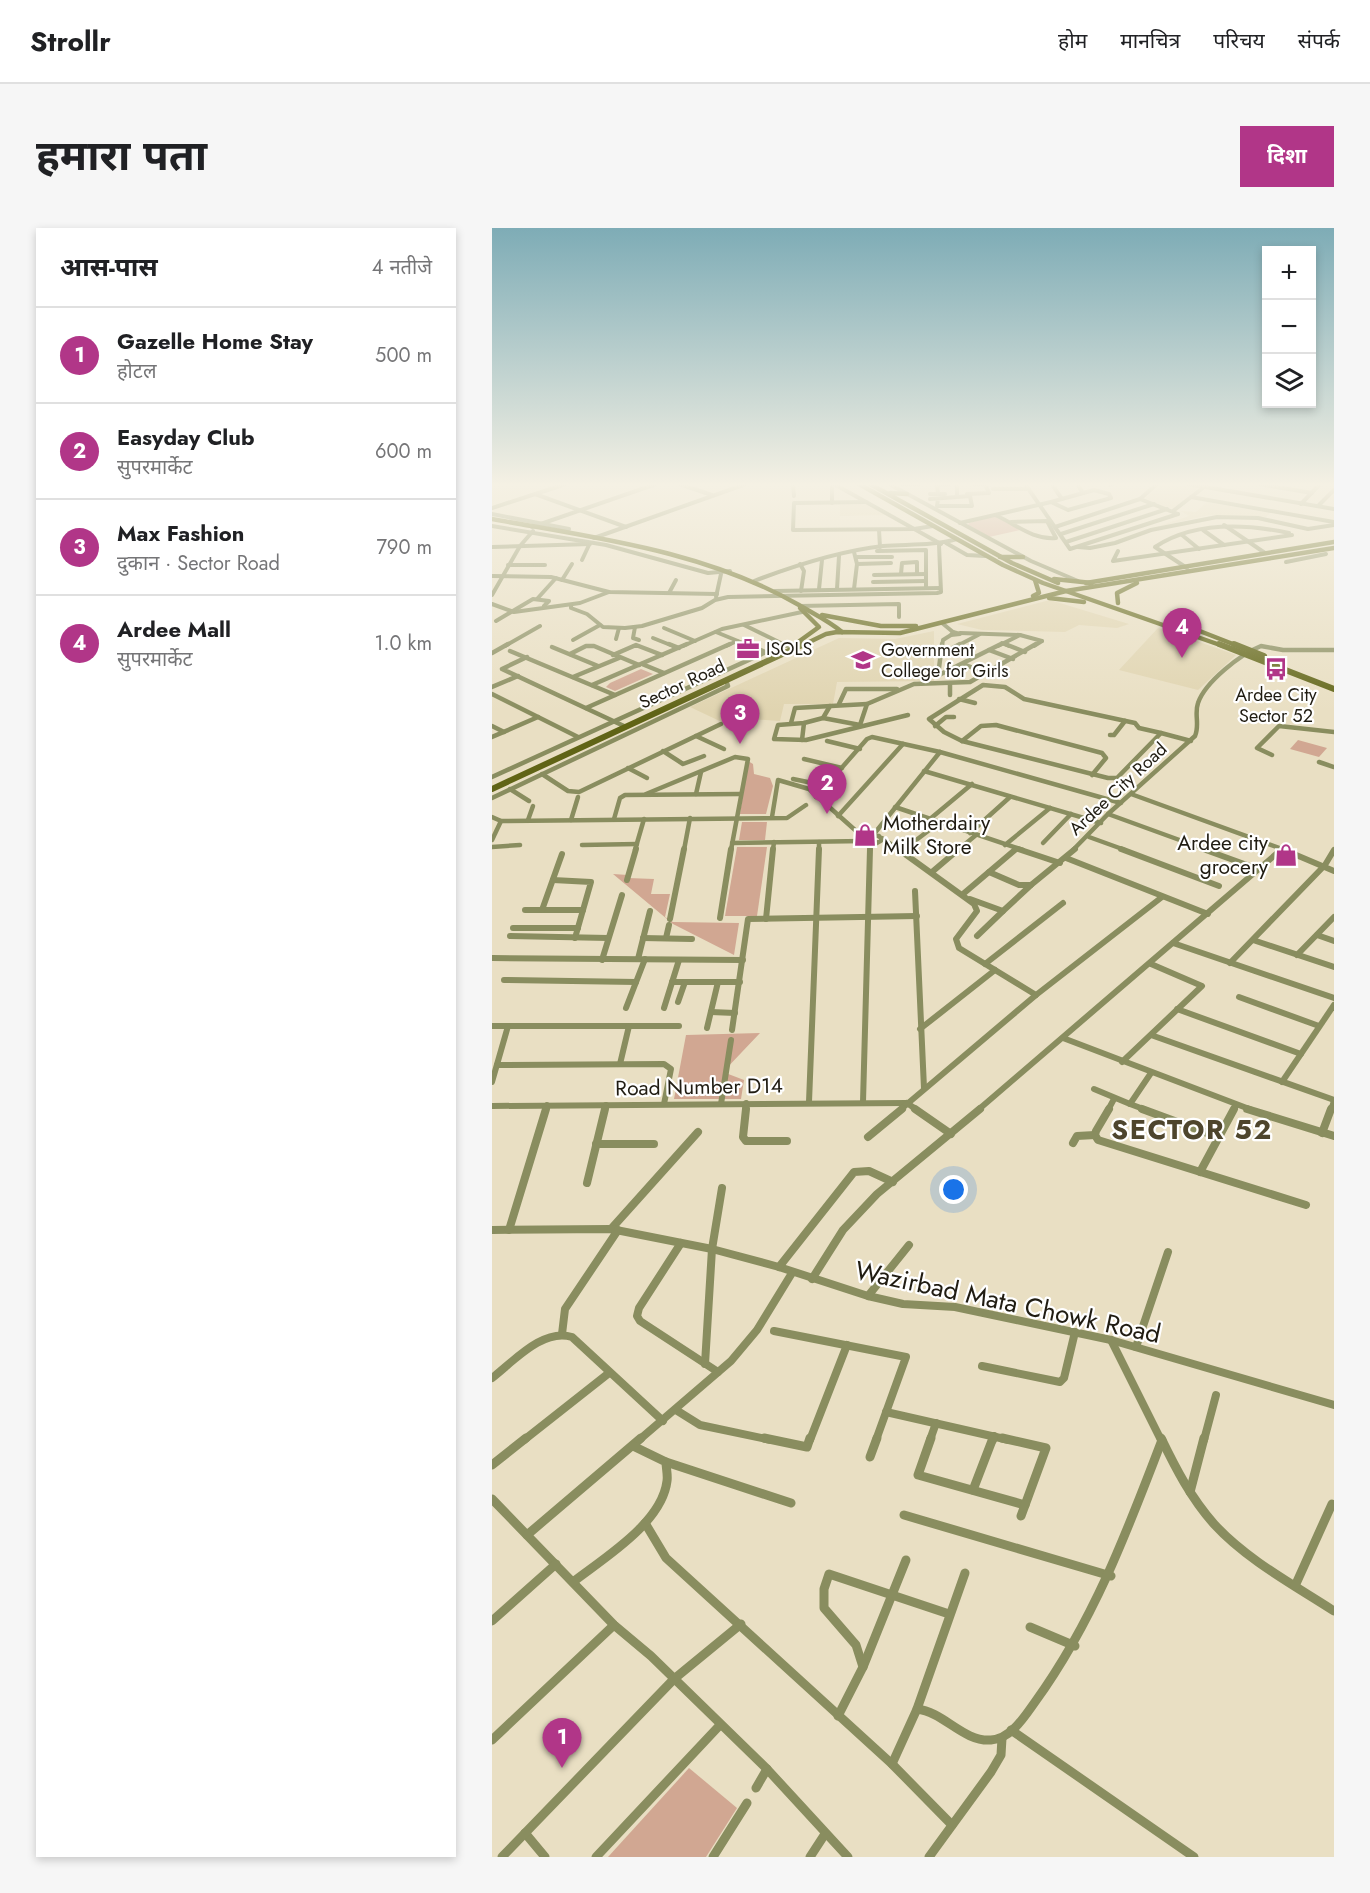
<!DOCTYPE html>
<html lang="hi">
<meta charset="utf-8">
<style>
body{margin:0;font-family:Jost,"Noto Sans Devanagari",sans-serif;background:#f6f6f6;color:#202124}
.controls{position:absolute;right:18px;top:18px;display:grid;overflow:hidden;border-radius:0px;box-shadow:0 3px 9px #0003}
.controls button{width:54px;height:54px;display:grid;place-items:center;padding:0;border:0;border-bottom:2px solid #e0e0e0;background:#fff;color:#202124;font:30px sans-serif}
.you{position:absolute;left:462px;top:962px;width:21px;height:21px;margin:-15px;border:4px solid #fff;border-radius:50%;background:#1a73e8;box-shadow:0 0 0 9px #1a73e833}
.badge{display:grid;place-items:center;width:39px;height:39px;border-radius:50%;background:#b13688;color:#fff;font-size:20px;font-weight:700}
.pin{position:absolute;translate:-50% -50px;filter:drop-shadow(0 2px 3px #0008)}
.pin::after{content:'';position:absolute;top:32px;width:21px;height:18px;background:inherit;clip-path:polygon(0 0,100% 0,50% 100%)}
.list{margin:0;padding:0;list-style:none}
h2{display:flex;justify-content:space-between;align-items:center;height:78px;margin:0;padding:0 24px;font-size:26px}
h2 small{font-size:20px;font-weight:400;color:#757577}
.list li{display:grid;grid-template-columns:39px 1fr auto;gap:18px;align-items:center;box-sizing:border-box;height:96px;padding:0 24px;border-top:2px solid #e0e0e0}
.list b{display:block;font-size:22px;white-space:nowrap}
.list p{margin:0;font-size:20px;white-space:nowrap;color:#757577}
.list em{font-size:20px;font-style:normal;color:#757577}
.icon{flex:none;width:33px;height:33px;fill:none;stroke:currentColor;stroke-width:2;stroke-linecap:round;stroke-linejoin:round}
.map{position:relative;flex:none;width:842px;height:1629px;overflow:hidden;border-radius:0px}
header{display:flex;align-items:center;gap:36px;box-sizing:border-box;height:84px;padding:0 30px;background:#fff;border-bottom:2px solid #e0e0e0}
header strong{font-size:28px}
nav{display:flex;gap:33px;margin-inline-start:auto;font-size:21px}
.intro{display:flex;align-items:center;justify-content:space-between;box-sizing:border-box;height:144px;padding:0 36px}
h1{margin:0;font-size:42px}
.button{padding:15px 27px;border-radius:0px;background:#b13688;color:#fff;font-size:21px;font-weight:700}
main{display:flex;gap:36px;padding:0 36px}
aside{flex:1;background:#fff;border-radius:0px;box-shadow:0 3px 9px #0003}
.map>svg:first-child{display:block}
.built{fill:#e0d4b0}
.green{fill:#d1a792}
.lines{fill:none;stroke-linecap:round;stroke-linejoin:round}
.street-far4{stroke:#898d5f;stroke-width:4}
.street-far3{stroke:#898d5f;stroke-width:4.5}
.street-far2{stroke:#898d5f;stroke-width:6}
.street-far1{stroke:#898d5f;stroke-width:8}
.street{stroke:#898d5f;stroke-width:9}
.secondary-far1{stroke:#606416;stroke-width:4.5}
.secondary{stroke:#606416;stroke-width:6}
.labels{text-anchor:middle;stroke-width:4.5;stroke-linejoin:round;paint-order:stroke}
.far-poi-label{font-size:18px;fill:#201c12;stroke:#fff;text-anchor:start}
.far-street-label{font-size:18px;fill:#201c12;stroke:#fff}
.poi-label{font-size:21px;fill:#201c12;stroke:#fff;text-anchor:start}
.street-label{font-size:21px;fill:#201c12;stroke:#fff}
.near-street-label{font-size:26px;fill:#201c12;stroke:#fff}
.district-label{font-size:27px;font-weight:bold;letter-spacing:1.5px;fill:#4e452d;stroke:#fff}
</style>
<header>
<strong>Strollr</strong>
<nav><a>होम</a><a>मानचित्र</a><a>परिचय</a><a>संपर्क</a></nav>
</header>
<div class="intro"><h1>हमारा पता</h1><a class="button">दिशा</a></div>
<main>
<aside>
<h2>आस-पास<small>4 नतीजे</small></h2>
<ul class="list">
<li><span class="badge">1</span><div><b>Gazelle Home Stay</b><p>होटल</p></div><em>500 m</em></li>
<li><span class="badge">2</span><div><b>Easyday Club</b><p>सुपरमार्केट</p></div><em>600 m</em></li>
<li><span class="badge">3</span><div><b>Max Fashion</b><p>दुकान · Sector Road</p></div><em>790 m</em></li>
<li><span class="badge">4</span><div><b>Ardee Mall</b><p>सुपरमार्केट</p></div><em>1.0 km</em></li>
</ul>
</aside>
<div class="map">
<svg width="842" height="1629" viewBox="0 0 842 1629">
<rect width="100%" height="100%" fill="#e9dfc3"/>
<g class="built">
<path d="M671,256H691L708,259L681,281L652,271Z"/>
<path d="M715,274L778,285L774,289L717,287L661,300L697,288L689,283L704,284Z"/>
<path d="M348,275H374L394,287L348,288Z"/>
<path d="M558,372L637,396L625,400L587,397L573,404L490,402L465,396Z"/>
<path d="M666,400L713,416L744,427L706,462L627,442Z"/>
<path d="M442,403V453L345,454L341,476H292L288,493L245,490L234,496L198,479L347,410L403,411Z"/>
</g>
<g class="green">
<path d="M503,288L528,302L497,309L476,297L477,295Z"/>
<path d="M149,441L161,446L123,463L114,459L118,455Z"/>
<path d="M806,512L835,520L827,529L798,521Z"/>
<path d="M256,533L261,536L262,546L278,550L281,558L274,586H248Z"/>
<path d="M250,594H275L273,612H247Z"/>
<path d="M245,619H275L265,688H233Z"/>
<path d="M121,646L136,647V650L162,651L159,666H178L173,689L181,694L247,695L242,727L181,696Z"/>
<path d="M268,805L231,844L252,852L249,871H182L194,807Z"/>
<path d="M197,1540L245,1580L214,1629H116Z"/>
</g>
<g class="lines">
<g class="street-far4">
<path d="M187,256L220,267"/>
<path d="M301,256L302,268"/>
<path d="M340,256V275"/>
<path d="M342,256L449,316"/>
<path d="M397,256L539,333L586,353"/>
<path d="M408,256H428"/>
<path d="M465,256V266"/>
<path d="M533,256L578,321L686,286"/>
<path d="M585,256L591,265"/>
<path d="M696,256L842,281"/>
<path d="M767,256L820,265"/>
<path d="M618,257L621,256"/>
<path d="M561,258L570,271"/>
<path d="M501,261H537"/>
<path d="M602,262L617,266L619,270L576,282L559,274Z"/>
<path d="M43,266L134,299"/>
<path d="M438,266H453"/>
<path d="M446,266L445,257L457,256"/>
<path d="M475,266L497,265L493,256H480"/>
<path d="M699,269L842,294"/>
<path d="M438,271L478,268L480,278H445L446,271"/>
<path d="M648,271L686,286"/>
<path d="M374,274L302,275L301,302L422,301L441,298"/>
<path d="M809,276L828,256"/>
<path d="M826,278L842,262"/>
<path d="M0,280L74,256"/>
<path d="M681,283L712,259"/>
<path d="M0,286L77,301"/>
<path d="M503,287C524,296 540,312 564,310L555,293L519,294"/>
<path d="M468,295L559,274"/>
<path d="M732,297L773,325"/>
<path d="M0,298L114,317L216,345L238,343"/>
<path d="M40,299L164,256"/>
<path d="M563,299L648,271L665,256"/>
<path d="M387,302L388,319"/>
<path d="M711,302L732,317"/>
<path d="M569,306L662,276"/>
<path d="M690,307L707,321"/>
<path d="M102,310L254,256"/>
<path d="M574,314L675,281"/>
<path d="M454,315L475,327L493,328"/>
<path d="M0,319L98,316"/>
<path d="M586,319L598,320L623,315L659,302L725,289L766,290L816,301L842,297"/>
<path d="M385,323L434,322V360"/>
<path d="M626,323L621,333L800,307"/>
<path d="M362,324L365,336L362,361"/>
<path d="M364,329H400"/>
<path d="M90,332L97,317"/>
<path d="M794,334L834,326"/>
<path d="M308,336L312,343L309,363"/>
<path d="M365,336L399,335"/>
<path d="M16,337H53"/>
<path d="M695,340L663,319C702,293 754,296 797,305"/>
<path d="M409,346L410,335L425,334V346"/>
<path d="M382,347L434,346"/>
<path d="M0,348L59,349L117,364L225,366"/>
<path d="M70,352L80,336"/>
<path d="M262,353C304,337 347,323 391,318C416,316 441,318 465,311"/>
<path d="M381,354L434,353"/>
<path d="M327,361L330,332"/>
<path d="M345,361L347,328"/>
<path d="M283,363L448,360"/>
<path d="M177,365L184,352"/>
<path d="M0,367L28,318L41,303"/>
<path d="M224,369L229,346"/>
<path d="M45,371L64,350"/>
<path d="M0,376L22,384L88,375L117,364"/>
<path d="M79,377V380L95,386L111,399L133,400L150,398L210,380L223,372L236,369L445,365L449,364L447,317"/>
<path d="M308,378L407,376V389"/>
<path d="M4,393L41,371L57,373L52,378"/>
<path d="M450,395L461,404"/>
<path d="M252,397L295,418"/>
<path d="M143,399L141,410L147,412"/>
<path d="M172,400L203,413"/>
<path d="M224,404L258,418"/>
<path d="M461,404L468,406L459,407Z"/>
<path d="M468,405L528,407L550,413"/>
<path d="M161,410L181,418"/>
<path d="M124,411L127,400"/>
<path d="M81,412L108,397"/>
<path d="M510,415L517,418"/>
<path d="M13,418L48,398"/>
<path d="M142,418H146"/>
<path d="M191,418L230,401L310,384"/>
<path d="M234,418L245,413"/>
<path d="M450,418L451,412L459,407"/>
<path d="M465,418L488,406"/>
<path d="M506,418L528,407"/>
<path d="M542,418L550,413"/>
</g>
<g class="street-far3">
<path d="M177,416L187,420"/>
<path d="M254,416L285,429"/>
<path d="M292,416L298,419"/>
<path d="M513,416L533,424"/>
<path d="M60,419L106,438"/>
<path d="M497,422L521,431"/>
<path d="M18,423L123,467"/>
<path d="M0,425L16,416"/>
<path d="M78,426L94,418H102L147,437"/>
<path d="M449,426L468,416"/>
<path d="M121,427L144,417L170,427"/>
<path d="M35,429L10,441L134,499"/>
<path d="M150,436L172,445"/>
<path d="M471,436L494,445"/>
<path d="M447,447L509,416"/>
<path d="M446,448L450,416"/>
<path d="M81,449L127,430"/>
<path d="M458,456V467"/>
<path d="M100,457L195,416"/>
<path d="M491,457L513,459L532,471L643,495L647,500L669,505L625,550H616L470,513L452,504L437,491Z"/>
<path d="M0,459L26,448"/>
<path d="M0,466L86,509"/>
<path d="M467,471L483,475"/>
<path d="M347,476L354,461H405"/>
<path d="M338,478L331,490L312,495L286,497L282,511L314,512L416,487"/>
<path d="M94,480L238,416"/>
<path d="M331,490L368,497"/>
<path d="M299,495L303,480L375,476"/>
<path d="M368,497L375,476L422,456L478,454L544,416"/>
<path d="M0,498L12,504"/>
<path d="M443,498L454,489H462"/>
<path d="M669,505L699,513"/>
<path d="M618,507H622L633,493"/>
<path d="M204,508L232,521"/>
<path d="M0,509L46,489"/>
<path d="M310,512L312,495"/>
<path d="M335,513L368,521"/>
<path d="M470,513L489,498L504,497L610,525L614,530L600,547"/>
<path d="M171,523L191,536L212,528"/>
<path d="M780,527L765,520L787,498L842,504"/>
<path d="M312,531L350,540"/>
<path d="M827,534L842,539"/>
<path d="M136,540L155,550"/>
<path d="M432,543L609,595"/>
<path d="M50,546L76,563L87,564L229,496"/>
<path d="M0,549L274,424"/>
<path d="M301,551L335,558"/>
<path d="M18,561L37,573"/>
<path d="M154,566L243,529L256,531L239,622"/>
<path d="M204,566L209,544"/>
<path d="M639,566L793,622"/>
<path d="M324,569L375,511L380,509L448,524L629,575"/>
<path d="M0,570L236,458L234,452"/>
<path d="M403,579L531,622"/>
<path d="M616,586L715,622"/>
<path d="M346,588L411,516"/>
<path d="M0,589L9,593L295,590L314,577"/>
<path d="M280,589L286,552L317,561L372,610"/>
<path d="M122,591L128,570L133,567L248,566"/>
<path d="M438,591L480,556"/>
<path d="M36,592L41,578"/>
<path d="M79,592L86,569"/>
<path d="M478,605L518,569"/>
<path d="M382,606L448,524"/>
<path d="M376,607L387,608L390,612L383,616H375L371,611Z"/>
<path d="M597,609L633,622"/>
<path d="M390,610L408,622"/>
<path d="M0,612L9,593"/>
<path d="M240,615L372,613"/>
<path d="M551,615L579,586"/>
<path d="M90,617L145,616"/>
<path d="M513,617L558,580"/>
<path d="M0,619L28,617"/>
<path d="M143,622L152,591"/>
<path d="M192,622L198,590"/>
<path d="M281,622L282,614"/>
<path d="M327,622V614"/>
<path d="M378,622V616"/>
<path d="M411,622L448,594"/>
<path d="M466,622L484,607"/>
<path d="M581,622L616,586L703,508C708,497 702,486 706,475C713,454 749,426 769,418L791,422H842"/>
</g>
<g class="street-far2">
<path d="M406,621L482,676L485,683L464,711L467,720L544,767"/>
<path d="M526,621L568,635"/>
<path d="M629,621L727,658"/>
<path d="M711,621L766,641"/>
<path d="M790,621L842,643"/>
<path d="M410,623L413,621"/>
<path d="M574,630L716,686"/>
<path d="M440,644L467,621"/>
<path d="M497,644L527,657H539L583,621"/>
<path d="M61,652L99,654L83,710"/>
<path d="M135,652L144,621"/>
<path d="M423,663L432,860"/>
<path d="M471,666L524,621"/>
<path d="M478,671L511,683L485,708"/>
<path d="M33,682H91"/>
<path d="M50,682L70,626"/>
<path d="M511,683L539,657"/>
<path d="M228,690L239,621"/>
<path d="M178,691L192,621"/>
<path d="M274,691L281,621"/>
<path d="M21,700H86"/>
<path d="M825,707L842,713"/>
<path d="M18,708L116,710"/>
<path d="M151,710L200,711"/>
<path d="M174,710L177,697"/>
<path d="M761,712L842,739"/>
<path d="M681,715L842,770"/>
<path d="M805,727L842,689"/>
<path d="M0,730L251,732"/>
<path d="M146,731L158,683"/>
<path d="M110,732L130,667"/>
<path d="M738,735L833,637L842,622"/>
<path d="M493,736L571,675"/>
<path d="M12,752L144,754"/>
<path d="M180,754H248"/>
<path d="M747,769L827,798"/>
<path d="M186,774L193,754"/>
<path d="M134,780L153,731"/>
<path d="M172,780L187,732"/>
<path d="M685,781L809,826"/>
<path d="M219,784L243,785"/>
<path d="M0,798H187"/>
<path d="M215,800L226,754"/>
<path d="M428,801L503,742"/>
<path d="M240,802L256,691L425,688"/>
<path d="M659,807L842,872"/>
<path d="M571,810L760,882"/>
<path d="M630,834L710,758L659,736"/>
<path d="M128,836L137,798"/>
<path d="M5,837L172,836L179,841L172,876"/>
<path d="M0,854L16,798"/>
<path d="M790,854L842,777"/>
<path d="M602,861L638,876L659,845"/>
<path d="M317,874L327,621"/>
<path d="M371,874L378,621"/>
<path d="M415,875L425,882"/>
<path d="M229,876L239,812"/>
<path d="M638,876L654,882"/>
<path d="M0,878L415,875"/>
<path d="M53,882L55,877"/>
<path d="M113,882L114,877"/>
<path d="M253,882L254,875"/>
<path d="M408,882L544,767L670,669"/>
<path d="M486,882L790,621"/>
<path d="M616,882L622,871"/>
<path d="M741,882L744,877"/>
<path d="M839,882L842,873"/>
</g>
<g class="street-far1">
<path d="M254,881L251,909L254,913H295"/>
<path d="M423,881L459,906"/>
<path d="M617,881L604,903L603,907L606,912L814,977"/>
<path d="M650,881L726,909"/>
<path d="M755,881L842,908"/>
<path d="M830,905L839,881"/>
<path d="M376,909L410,881"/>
<path d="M581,915L585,908L603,907"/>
<path d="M104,916H162"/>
<path d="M708,944L742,881"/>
<path d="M95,955L113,881"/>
<path d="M119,1001L206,904"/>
<path d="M0,1002L119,1001L220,1021L287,1039L376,1068L411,1076L463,1079L619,1112L842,1177"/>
<path d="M17,1002L54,881"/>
<path d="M189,1015L147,1080L145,1088L148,1093L226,1144"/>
<path d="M287,1039L362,944L377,943L401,954"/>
<path d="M320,1051L351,1002L385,966L488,881"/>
<path d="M376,1068L417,1017"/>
<path d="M282,1103L414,1129L384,1212"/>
<path d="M70,1106L73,1081L126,1002"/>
<path d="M619,1112L669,1212"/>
<path d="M644,1119L676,1024"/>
<path d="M213,1136L220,1021L230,960"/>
<path d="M490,1138L568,1154L572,1150L583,1104"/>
<path d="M0,1150C22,1133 51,1100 80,1109L171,1193"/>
<path d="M184,1182L208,1197L279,1212"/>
<path d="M394,1184L517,1212"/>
<path d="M32,1212L117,1145"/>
<path d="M147,1212L239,1133L265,1102L300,1045"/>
<path d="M318,1212L355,1117"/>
<path d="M438,1212L444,1195"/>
<path d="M501,1212L502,1208"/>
<path d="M712,1212L724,1167"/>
</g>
<g class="street">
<path d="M272,1210L315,1219L318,1210"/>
<path d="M439,1210L426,1247L533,1277"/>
<path d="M510,1210L554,1220L529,1288"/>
<path d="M669,1210C684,1241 699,1270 722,1296C755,1332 802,1357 842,1383"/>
<path d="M378,1229L385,1210"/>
<path d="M174,1234L299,1275"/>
<path d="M0,1237L34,1210"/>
<path d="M481,1262L501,1210"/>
<path d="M698,1264L712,1210"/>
<path d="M0,1271L122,1397L159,1428L275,1541L356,1629"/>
<path d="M412,1287L619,1348"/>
<path d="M153,1295L174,1330L400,1536L460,1597"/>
<path d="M35,1307L149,1210"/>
<path d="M81,1354C112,1330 170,1295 175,1253C176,1247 174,1240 174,1234L141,1218"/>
<path d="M803,1358L840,1276"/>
<path d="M0,1393L64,1336"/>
<path d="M538,1399L583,1418"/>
<path d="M371,1439L414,1332"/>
<path d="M425,1481L473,1345"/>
<path d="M346,1488L371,1439L364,1417L332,1380V1361L337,1346L457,1386"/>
<path d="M519,1502L702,1629"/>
<path d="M0,1512L122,1397"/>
<path d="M400,1536L425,1481C452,1484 471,1514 499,1512C519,1511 533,1488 543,1474C601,1394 635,1304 670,1212"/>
<path d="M264,1560L275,1541"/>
<path d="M33,1605L53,1629"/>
<path d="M10,1629L182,1451L249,1396"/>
<path d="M104,1629L228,1497"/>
<path d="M221,1629L255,1575"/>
<path d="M318,1629L333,1606"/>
<path d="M437,1629L499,1544L509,1527L510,1510"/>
</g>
<g class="secondary-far1">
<path d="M367,256L511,337L551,355L731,418"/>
<path d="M378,256L520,335L566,355"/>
<path d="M398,265L415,266"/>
<path d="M0,291C105,310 213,323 307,377C322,386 337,393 350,404"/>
<path d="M508,329H531"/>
<path d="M562,351L600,355"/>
<path d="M594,355L842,314"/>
<path d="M541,368L547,365L543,352"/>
<path d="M557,370L592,374"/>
<path d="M626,375L625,365L645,355"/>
<path d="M330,387L389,398H424"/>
<path d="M700,400L746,418"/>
<path d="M302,417L327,399L308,380"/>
<path d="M309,418L334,406L345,404L408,405L574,363L842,320"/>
</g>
<g class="secondary">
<path d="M727,416L842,461"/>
<path d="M742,416L772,428"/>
<path d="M0,561L312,416"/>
</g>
</g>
<linearGradient id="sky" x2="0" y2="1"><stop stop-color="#7eacb6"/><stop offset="0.53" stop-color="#f5f1e4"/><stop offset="1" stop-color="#f5f1e4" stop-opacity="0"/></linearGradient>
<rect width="842" height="484" fill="url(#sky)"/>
<defs>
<g id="office-bare" transform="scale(1.8)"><path d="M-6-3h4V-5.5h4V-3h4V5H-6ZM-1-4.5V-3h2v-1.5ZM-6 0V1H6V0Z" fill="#b13688" stroke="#fff" stroke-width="2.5" paint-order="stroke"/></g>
<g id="university-bare" transform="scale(1.8)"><path d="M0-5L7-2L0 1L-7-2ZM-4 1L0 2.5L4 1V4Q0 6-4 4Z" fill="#b13688" stroke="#fff" stroke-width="2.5" paint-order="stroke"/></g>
<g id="bus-bare" transform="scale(1.8)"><path d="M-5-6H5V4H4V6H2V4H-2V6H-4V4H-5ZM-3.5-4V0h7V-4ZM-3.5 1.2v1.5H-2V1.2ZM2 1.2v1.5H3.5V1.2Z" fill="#b13688" stroke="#fff" stroke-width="2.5" paint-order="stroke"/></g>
<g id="shop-bare" transform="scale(1.8)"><path d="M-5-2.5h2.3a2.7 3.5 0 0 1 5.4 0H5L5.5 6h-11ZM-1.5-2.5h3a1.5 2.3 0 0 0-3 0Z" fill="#b13688" stroke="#fff" stroke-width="2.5" paint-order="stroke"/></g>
</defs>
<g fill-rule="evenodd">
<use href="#office-bare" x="256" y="421"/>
<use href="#university-bare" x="371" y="432"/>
<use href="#bus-bare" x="784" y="441"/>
<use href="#shop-bare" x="373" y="607"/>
<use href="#shop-bare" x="794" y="627"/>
</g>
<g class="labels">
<g class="far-poi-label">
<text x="274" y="427">ISOLS</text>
<text x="389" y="428">Government<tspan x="389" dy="21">College for Girls</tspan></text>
<text x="784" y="473" text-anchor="middle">Ardee City<tspan x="784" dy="21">Sector 52</tspan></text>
</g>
<g class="far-street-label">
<text transform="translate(190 456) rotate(-25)" y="6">Sector Road</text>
<text transform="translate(626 561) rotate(-43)" y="6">Ardee City Road</text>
</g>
<g class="poi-label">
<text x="391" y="602">Motherdairy<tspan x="391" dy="24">Milk Store</tspan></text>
<text x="776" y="622" text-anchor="end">Ardee city<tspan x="776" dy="24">grocery</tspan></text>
</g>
<g class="street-label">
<text transform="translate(207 859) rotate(-1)" y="7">Road Number D14</text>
</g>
<g class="near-street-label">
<text transform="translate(516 1074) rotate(12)" y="9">Wazirbad Mata Chowk Road</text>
</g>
<g class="district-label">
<text x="700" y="911">SECTOR 52</text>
</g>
</g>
</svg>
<div class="controls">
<button>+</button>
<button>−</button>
<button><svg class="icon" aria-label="layers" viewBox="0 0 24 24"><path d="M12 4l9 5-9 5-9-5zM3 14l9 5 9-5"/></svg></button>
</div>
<div class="you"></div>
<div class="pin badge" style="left:70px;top:1540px">1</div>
<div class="pin badge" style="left:335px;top:586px">2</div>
<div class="pin badge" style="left:248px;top:516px">3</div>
<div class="pin badge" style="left:690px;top:430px">4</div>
</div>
</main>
